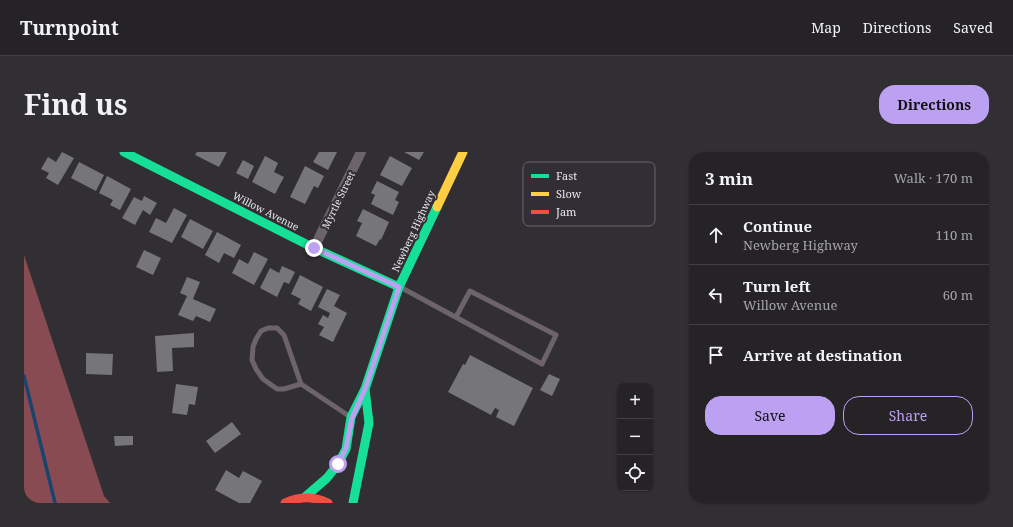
<!DOCTYPE html>
<meta charset="utf-8">
<style>
body{margin:0;font-family:"Noto Serif",serif;background:#322f33;color:#f1f3f6}
.controls{position:absolute;right:12px;bottom:12px;display:grid;overflow:hidden;border-radius:8px;box-shadow:0 1px 3px #0004}
.controls button{width:36px;height:36px;display:grid;place-items:center;padding:0;border:0;border-bottom:1px solid #424044;background:#262327;color:#f1f3f6;font:20px sans-serif}
.stop{position:absolute;width:12px;height:12px;margin:-9px;border:3px solid #bca0f2;border-radius:50%;background:#fff}
.stop.end{background:#bca0f2;border-color:#fff;box-shadow:0 1px 4px #0008}
.list{margin:0;padding:0;list-style:none}
h2{display:flex;justify-content:space-between;align-items:center;height:52px;margin:0;padding:0 16px;font-size:17px}
h2 small{font-size:13px;font-weight:400;color:#a4a4a7}
.list li{display:grid;grid-template-columns:26px 1fr auto;gap:12px;align-items:center;box-sizing:border-box;height:60px;padding:0 16px;border-top:1px solid #424044}
.list b{display:block;font-size:15px;white-space:nowrap}
.list p{margin:0;font-size:13px;white-space:nowrap;color:#a4a4a7}
.list em{font-size:13px;font-style:normal;color:#a4a4a7}
.actions{display:flex;gap:8px;padding:12px 16px}
.actions a{flex:1;padding:9px 0;border:1px solid #bca0f2;border-radius:16px;text-align:center;font-size:14px;color:#bca0f2}
.actions .main{background:#bca0f2;color:#111}
.icon{flex:none;width:22px;height:22px;fill:none;stroke:currentColor;stroke-width:2;stroke-linecap:round;stroke-linejoin:round}
.map{position:relative;flex:none;width:641px;height:351px;overflow:hidden;border-radius:16px}
header{display:flex;align-items:center;gap:24px;box-sizing:border-box;height:56px;padding:0 20px;background:#262327;border-bottom:1px solid #424044}
header strong{font-size:19px}
nav{display:flex;gap:22px;margin-inline-start:auto;font-size:14px}
.intro{display:flex;align-items:center;justify-content:space-between;box-sizing:border-box;height:96px;padding:0 24px}
h1{margin:0;font-size:28px}
.button{padding:10px 18px;border-radius:16px;background:#bca0f2;color:#111;font-size:14px;font-weight:700}
main{display:flex;gap:24px;padding:0 24px}
aside{flex:1;background:#262327;border-radius:16px;box-shadow:0 1px 3px #0004}
.map>svg:first-child{display:block}
.forest{fill:#884b51}
.lines{fill:none;stroke-linecap:round;stroke-linejoin:round}
.stream{stroke:#18446d;stroke-width:3.5}
.building{fill:#767579}
.lane{stroke:#6d646a;stroke-width:5}
.street{stroke:#6d646a;stroke-width:10}
.fast{stroke:#16e098;stroke-width:9}
.slow{stroke:#ffcf43;stroke-width:9}
.jam{stroke:#f24e42;stroke-width:9}
.route{stroke:#bca0f2;stroke-width:5}
.labels{text-anchor:middle;stroke-width:4;stroke-linejoin:round;paint-order:stroke}
.street-label{font-size:10px;fill:#eae7eb;stroke:#322e35}
.key{fill:#322e35;stroke:#69666c;stroke-width:1}
.key-label{font-size:11px;fill:#eae7eb}
</style>
<header>
<strong>Turnpoint</strong>
<nav><a>Map</a><a>Directions</a><a>Saved</a></nav>
</header>
<div class="intro"><h1>Find us</h1><a class="button">Directions</a></div>
<main>
<div class="map">
<svg width="641" height="351" viewBox="0 0 641 351">
<rect width="100%" height="100%" fill="#322f34"/>
<path class="forest" d="M0,103L80,344L86,351H0Z"/>
<g class="lines">
<path class="stream" d="M0,224L31,351"/>
</g>
<g class="building">
<path d="M38,0L50,6L34,33L22,26L25,21L17,17L24,5L32,10Z"/>
<path d="M173,0H203L195,15L171,3Z"/>
<path d="M295,0H313L304,18L289,10Z"/>
<path d="M380,0H400L395,8Z"/>
<path d="M241,4L254,11L250,20L260,25L251,42L228,30Z"/>
<path d="M366,4L388,16L378,34L356,23Z"/>
<path d="M219,8L230,14L224,27L212,21Z"/>
<path d="M55,10L80,23L72,39L47,26Z"/>
<path d="M281,14L300,24L294,36L290,34L281,52L266,45Z"/>
<path d="M83,24L107,37L96,58L86,53L89,48L75,41Z"/>
<path d="M353,29L375,40L371,48L375,50L369,63L347,52L351,43L347,41Z"/>
<path d="M120,44L133,51L126,63L119,58L111,73L98,66L110,45L118,49Z"/>
<path d="M150,56L163,63L148,91L125,80L132,66L142,71Z"/>
<path d="M339,57L365,70L357,88L356,87L352,94L332,84L338,71L333,69Z"/>
<path d="M166,67L189,79L179,97L157,85Z"/>
<path d="M193,80L217,93L210,106L200,101L195,111L181,103Z"/>
<path d="M120,98L137,106L129,123L112,115Z"/>
<path d="M230,100L244,107L230,133L208,121L215,107L224,112Z"/>
<path d="M258,114L271,120L265,132L260,130L253,145L236,136L246,116L255,121Z"/>
<path d="M276,123L299,135L287,159L274,152L277,147L267,142Z"/>
<path d="M163,125L176,130L169,147L192,157L186,170L172,164L169,169L154,163L163,144L156,141Z"/>
<path d="M303,137L316,143L310,154L323,161L309,190L295,183L300,175L294,172L299,163L304,166L306,161L294,155Z"/>
<path d="M170,181V195L148,196L149,219L133,220L131,184Z"/>
<path d="M62,201L89,202L88,223L62,222Z"/>
<path d="M446,203L509,236L490,274L472,265L475,258L471,256L467,263L424,240L439,212L441,213Z"/>
<path d="M525,222L536,227L528,244L516,238Z"/>
<path d="M152,232L174,235L171,253L165,252L163,263L148,261Z"/>
<path d="M208,270L217,282L191,301L182,289Z"/>
<path d="M90,284H109V293L91,294Z"/>
<path d="M202,318L215,326L219,319L238,329L226,351H215L191,338Z"/>
</g>
<g class="lines">
<g class="lane">
<path d="M640,0H641"/>
<path d="M378,136L518,212L532,183L446,139L432,165"/>
<path d="M277,232L260,183L253,176H244L237,179L232,187L229,195L228,208L232,217L239,227L253,237H260L277,232L325,264"/>
</g>
<path class="street" d="M290,96L337,0"/>
<g class="fast">
<path d="M100,0L290,96L375,135"/>
<path d="M281,345L303,326L314,312L322,297L327,265L341,237L375,135L413,55"/>
<path d="M329,351L345,271L341,237"/>
</g>
<path class="slow" d="M413,55L439,0"/>
<path class="jam" d="M261,351C276,344 289,344 304,351"/>
</g>
<g class="lines">
<path class="route" d="M290,96L375,135L341,237L328,266L322,296L314,312"/>
</g>
<g class="labels">
<g class="street-label">
<text transform="translate(314 48) rotate(-64)" y="4">Myrtle Street</text>
<text transform="translate(242 59) rotate(27)" y="4">Willow Avenue</text>
<text transform="translate(389 79) rotate(-65)" y="4">Newberg Highway</text>
</g>
</g>
<rect x="499" y="10" width="132" height="64" rx="6" class="key"/>
<rect x="507" y="22" width="18" height="4" fill="#16e098"/>
<rect x="507" y="40" width="18" height="4" fill="#ffcf43"/>
<rect x="507" y="58" width="18" height="4" fill="#f24e42"/>
<g class="key-label">
<text x="532" y="28">Fast</text>
<text x="532" y="46">Slow</text>
<text x="532" y="64">Jam</text>
</g>
</svg>
<div class="controls">
<button>+</button>
<button>−</button>
<button><svg class="icon" aria-label="locate" viewBox="0 0 24 24"><circle cx="12" cy="12" r="6"/><path d="M12 2v4M12 18v4M2 12h4M18 12h4"/></svg></button>
</div>
<div class="stop" style="left:314px;top:312px"></div>
<div class="stop end" style="left:290px;top:96px"></div>
</div>
<aside>
<h2>3 min<small>Walk · 170 m</small></h2>
<ul class="list">
<li><svg class="icon" aria-label="ahead" viewBox="0 0 24 24"><path d="M12 20V5M6 11l6-6 6 6"/></svg><div><b>Continue</b><p>Newberg Highway</p></div><em>110 m</em></li>
<li><svg class="icon" aria-label="left" viewBox="0 0 24 24"><path d="M17 20v-9H6M10 6l-5 5 5 5"/></svg><div><b>Turn left</b><p>Willow Avenue</p></div><em>60 m</em></li>
<li><svg class="icon" aria-label="arrive" viewBox="0 0 24 24"><path d="M6 21V4h12l-3 4 3 4H6"/></svg><div><b>Arrive at destination</b></div></li>
</ul>
<div class="actions"><a class="main">Save</a><a>Share</a></div>
</aside>
</main>
